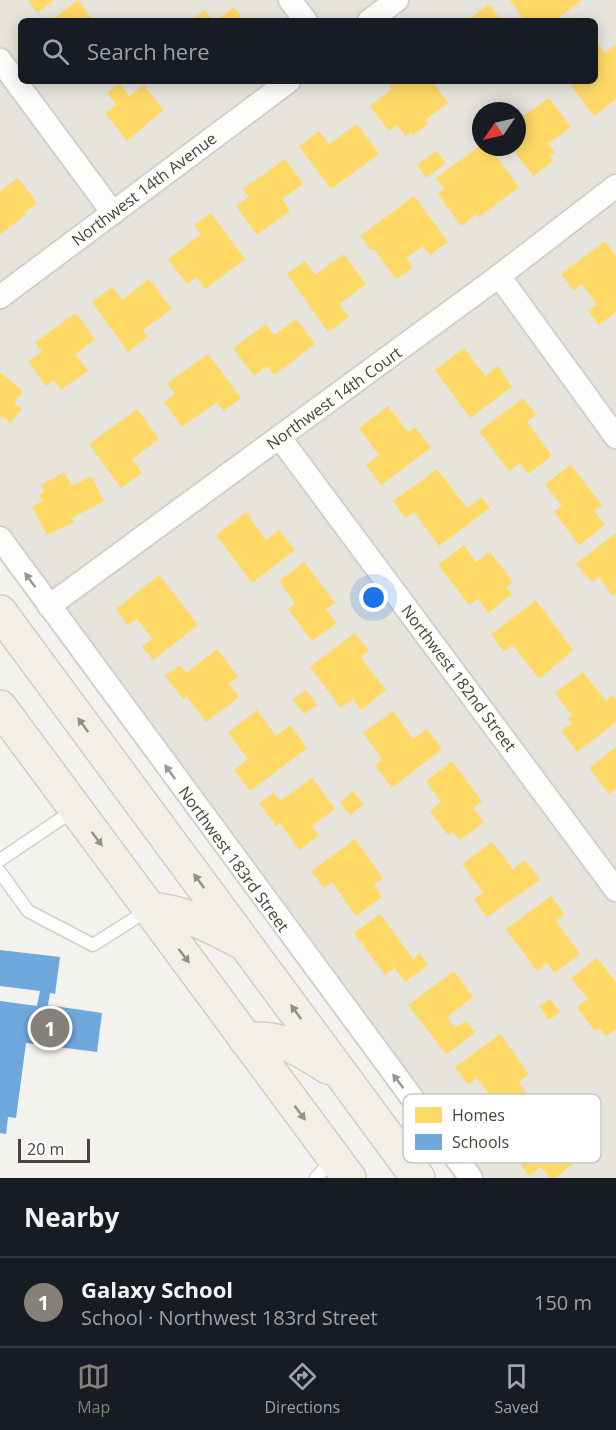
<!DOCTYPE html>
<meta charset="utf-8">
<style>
body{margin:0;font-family:"Open Sans",sans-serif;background:#20242c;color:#f1f3f6}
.compass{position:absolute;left:472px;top:102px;width:54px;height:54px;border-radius:50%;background:#171b24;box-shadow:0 3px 15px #0003;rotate:236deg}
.scale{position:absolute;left:18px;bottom:15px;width:72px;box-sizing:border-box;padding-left:6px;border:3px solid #4a4439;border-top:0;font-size:16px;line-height:21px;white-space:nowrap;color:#4a4439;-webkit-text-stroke:4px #fff;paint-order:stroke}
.you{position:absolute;left:374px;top:598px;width:21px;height:21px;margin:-15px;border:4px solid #fff;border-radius:50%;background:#1a73e8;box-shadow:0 0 0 9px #1a73e833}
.badge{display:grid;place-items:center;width:39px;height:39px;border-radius:50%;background:#868178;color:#fff;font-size:20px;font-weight:700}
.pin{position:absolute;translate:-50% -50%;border:3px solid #fff;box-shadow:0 2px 6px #0006}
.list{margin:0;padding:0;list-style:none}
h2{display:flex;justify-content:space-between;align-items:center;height:78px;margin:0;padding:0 24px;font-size:26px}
h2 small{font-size:20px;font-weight:400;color:#9ea1a6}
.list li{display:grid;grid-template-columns:39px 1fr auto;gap:18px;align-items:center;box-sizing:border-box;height:90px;padding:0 24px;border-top:2px solid #363941}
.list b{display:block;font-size:22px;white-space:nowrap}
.list p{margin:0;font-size:20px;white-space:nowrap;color:#9ea1a6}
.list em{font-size:20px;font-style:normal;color:#9ea1a6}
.icon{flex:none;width:33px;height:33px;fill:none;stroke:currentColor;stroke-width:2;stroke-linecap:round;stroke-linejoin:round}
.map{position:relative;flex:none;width:616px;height:1178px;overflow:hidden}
.search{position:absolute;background:#171b24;box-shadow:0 3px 15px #0003;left:18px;right:18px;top:18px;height:66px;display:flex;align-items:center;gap:15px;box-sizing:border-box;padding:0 21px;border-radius:9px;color:#9ea1a6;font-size:22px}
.sheet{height:168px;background:#171b24}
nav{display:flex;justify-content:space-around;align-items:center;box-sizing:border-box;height:84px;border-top:2px solid #363941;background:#171b24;font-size:16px;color:#9ea1a6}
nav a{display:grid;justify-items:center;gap:3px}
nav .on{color:#868178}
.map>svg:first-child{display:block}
.residential{fill:#e7e4dc;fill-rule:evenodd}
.homes{fill:#ffd966}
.schools{fill:#6fa8dc}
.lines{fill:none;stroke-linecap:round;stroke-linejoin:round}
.service-casing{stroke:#d2d0cb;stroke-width:15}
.minor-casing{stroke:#d2d0cb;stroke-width:26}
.primary-casing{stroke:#d6cebc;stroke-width:36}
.service{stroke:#fdfdfc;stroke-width:12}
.minor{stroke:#fdfdfc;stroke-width:22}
.primary{stroke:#f2efe6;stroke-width:33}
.oneway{fill:#9b9791}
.oneway2{fill:#969187}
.labels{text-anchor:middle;stroke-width:6;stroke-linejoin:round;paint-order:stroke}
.street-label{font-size:16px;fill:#4a4439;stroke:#fff}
.key{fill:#fff;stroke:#c9c7c4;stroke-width:1.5}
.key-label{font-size:16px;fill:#4a4439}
</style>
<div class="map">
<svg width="616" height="1178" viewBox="0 0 616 1178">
<rect width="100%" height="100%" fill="#f4f2ee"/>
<path class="residential" d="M0,0H616V1178H457L0,560ZM21,21H595V81H21ZM481,111H517V147H481Z"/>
<g class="homes">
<path d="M28,0H54L37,13Z"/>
<path d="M78,0L93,21H50Z"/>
<path d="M510,0H582L554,21H525Z"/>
<path d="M489,4L502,21H466Z"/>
<path d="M234,7L244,21H215Z"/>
<path d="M205,10L213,21H190Z"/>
<path d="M598,44L605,53L616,44V99L594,116L568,81H595V47Z"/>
<path d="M395,81H432L448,103L429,117L426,121L428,124L413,135L411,132L405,136L397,125L389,131L370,106L392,89L389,86Z"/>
<path d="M120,83L129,96L144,85L163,110L127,141L105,113L116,105L107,93Z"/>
<path d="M549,98L571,127L548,144L555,152L550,156L553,161L533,176L511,147H517V117L519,119Z"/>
<path d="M357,124L379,154L331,189L299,146L319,131L329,144Z"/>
<path d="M481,145L489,147L519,187L479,217L477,214L461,226L438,194L444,189L436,178Z"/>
<path d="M436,151L446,163L426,178L417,165Z"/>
<path d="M285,159L303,184L282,199L290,211L257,235L236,206L249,197L243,189Z"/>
<path d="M18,178L37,203L24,213L26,215L0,234V191Z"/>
<path d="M414,196L448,242L430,255L423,246L406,258L413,267L396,279L374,249L371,250L360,236Z"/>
<path d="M211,213L245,259L205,289L196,277L187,284L168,259L201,234L194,225Z"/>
<path d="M605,241L616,256V312L599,325L588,311L597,304L582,284L574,291L561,274Z"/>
<path d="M344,254L366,284L339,304L349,317L328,332L287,274L305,261L315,275Z"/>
<path d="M149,279L172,309L143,330L148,337L128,352L92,302L112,287L122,300Z"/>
<path d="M76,313L95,339L75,354L88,371L61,390L54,380L46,386L28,361L42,352L35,342Z"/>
<path d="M296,319L315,344L274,375L267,366L254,376L233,348L266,324L274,335Z"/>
<path d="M464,348L485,376L498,366L512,387L470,418L435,370Z"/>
<path d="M208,354L241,398L223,411L217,402L182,427L164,402L175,394L167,383Z"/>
<path d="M0,372L23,391L14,403L22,409L10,423L2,416L0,419Z"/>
<path d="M523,398L536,415L527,422L552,456L528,474L520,463L509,471L479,431Z"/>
<path d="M388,406L408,432L415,427L431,448L381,485L366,465L379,455L359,428Z"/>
<path d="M137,409L159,439L132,459L142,473L121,488L89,444Z"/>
<path d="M571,465L602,505L594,511L605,525L579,545L554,512L562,506L545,484Z"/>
<path d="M437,469L467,508L482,497L490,508L439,546L414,512L405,518L393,501Z"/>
<path d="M64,472L72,486L91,476L104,501L72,518L74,522L47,535L32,507L42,501L39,495L44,492L41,485Z"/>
<path d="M246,512L266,540L279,530L295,550L252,583L216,535Z"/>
<path d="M616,533V594L613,596L599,577L592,582L576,564Z"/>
<path d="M464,545L476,562L490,552L513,582L506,587L512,594L488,613L478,599L469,605L438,565Z"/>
<path d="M304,562L335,603L326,609L337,623L312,641L288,609L295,603L279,581Z"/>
<path d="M159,575L198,625L153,660L142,646L152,639L137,619L128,625L116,609Z"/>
<path d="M536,600L573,650L539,679L513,645L504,652L491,634Z"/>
<path d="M355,633L369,651L360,657L386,690L361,710L353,699L341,708L310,667Z"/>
<path d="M217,649L238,677L229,684L239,697L206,722L186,696L183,699L165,676L180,665L186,673Z"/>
<path d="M583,672L606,701L613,695L616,699V722L577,752L561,731L572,723L568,718L572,716L555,693Z"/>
<path d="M306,690L317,705L304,714L293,700Z"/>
<path d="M257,710L276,736L290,725L307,748L250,791L234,770L248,759L228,733Z"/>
<path d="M393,711L413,739L427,729L442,749L392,788L375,765L382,759L363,733Z"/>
<path d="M616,747V788L609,794L589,768Z"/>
<path d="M452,761L482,801L473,808L484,822L460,840L453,832L448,835L430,811L441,802L426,781Z"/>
<path d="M312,778L335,809L312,826L319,835L299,850L280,823L276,826L259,803L274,793L280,801Z"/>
<path d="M353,791L364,805L350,815L340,802Z"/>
<path d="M355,839L383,878L374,885L382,897L356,916L332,882L324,888L311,871Z"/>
<path d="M492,842L513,869L525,860L540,880L487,917L474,899L483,892L462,864Z"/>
<path d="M551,896L564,914L556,921L580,954L554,973L547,963L537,971L506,929Z"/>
<path d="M380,914L413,959L420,953L428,965L405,982L395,968L385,975L354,933Z"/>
<path d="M597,958L616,982V1029L606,1036L599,1028L595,1031L577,1007L588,999L571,978Z"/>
<path d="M454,971L473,997L447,1017L455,1028L466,1021L475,1033L446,1054L408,1005Z"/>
<path d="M550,999L560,1012L549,1020L539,1006Z"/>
<path d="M500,1034L529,1074L519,1082L527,1094L502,1112L477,1078L468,1085L455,1067Z"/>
<path d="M528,1113L540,1128L546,1123L563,1141L576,1131L591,1150L555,1178H550L541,1167L529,1176L517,1160L520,1157L502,1132Z"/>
</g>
<path class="schools" d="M0,950L60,957L55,994L50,993L48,1005L102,1013L97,1052L26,1043L16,1118L8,1117L6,1134L0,1133V1001L37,1006L40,991L0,986Z"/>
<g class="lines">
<g class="service-casing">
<g id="service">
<path d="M0,860L74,810"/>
<path d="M0,872L28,911L93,945L148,910"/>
<path d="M316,1178L333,1159"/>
</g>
</g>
<g class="minor-casing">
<g id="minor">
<path d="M290,0L306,21"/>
<path d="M369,21L397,0"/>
<path d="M0,60L113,213"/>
<path d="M499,276L616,437"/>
<path d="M0,297L289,81"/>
<path d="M280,438L616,890"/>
<path d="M0,538L471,1178"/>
<path d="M49,606L499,276L616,186"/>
</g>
</g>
<g class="primary-casing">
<g id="primary">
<path d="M0,612L418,1178"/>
<path d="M0,707L349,1178"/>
<path d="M149,909C184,912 209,925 239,941"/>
<path d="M246,1040C283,1036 298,1049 328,1067"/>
</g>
</g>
<use href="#service" class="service"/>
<use href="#minor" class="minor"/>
<use href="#primary" class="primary"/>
</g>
<defs><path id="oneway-solid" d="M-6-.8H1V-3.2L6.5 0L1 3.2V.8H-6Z" transform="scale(1.5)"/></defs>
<g class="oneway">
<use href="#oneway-solid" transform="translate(30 580) rotate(-126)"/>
<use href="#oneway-solid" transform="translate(170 772) rotate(-126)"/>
<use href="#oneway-solid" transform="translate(398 1081) rotate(-127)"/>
</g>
<g class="oneway2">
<use href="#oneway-solid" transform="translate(83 725) rotate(-126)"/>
<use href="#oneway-solid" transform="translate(97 839) rotate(53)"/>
<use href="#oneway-solid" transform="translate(199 881) rotate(-126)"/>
<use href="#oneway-solid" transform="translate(184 956) rotate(53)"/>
<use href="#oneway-solid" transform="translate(296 1012) rotate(-126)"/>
<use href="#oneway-solid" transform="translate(300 1113) rotate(53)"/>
</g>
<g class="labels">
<g class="street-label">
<text transform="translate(144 189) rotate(-37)" y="6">Northwest 14th Avenue</text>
<text transform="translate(334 398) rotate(-36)" y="6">Northwest 14th Court</text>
<text transform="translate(459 678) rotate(53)" y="6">Northwest 182nd Street</text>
<text transform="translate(234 859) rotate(54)" y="6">Northwest 183rd Street</text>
</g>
</g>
<rect x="403" y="1094" width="198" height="69" rx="9" class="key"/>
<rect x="415" y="1107" width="27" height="16" fill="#ffd966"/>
<rect x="415" y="1134" width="27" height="16" fill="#6fa8dc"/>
<g class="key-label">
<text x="452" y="1121">Homes</text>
<text x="452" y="1148">Schools</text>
</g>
</svg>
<svg class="compass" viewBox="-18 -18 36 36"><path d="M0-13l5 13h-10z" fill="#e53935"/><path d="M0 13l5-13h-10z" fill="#9ea1a6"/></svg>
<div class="scale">20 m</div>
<div class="you"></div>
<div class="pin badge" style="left:50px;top:1028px">1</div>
<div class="search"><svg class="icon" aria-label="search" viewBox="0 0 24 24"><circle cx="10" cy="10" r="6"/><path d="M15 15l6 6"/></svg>Search here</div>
</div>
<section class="sheet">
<h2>Nearby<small></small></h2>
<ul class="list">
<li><span class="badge">1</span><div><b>Galaxy School</b><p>School · Northwest 183rd Street</p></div><em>150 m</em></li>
</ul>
</section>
<nav>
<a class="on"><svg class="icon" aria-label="map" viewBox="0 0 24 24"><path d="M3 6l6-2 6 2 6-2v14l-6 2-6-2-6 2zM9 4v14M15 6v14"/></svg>Map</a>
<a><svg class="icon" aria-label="directions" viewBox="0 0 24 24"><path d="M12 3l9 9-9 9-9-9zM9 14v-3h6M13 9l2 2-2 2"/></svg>Directions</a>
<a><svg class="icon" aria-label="saved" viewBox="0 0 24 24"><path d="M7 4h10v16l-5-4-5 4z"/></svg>Saved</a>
</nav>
